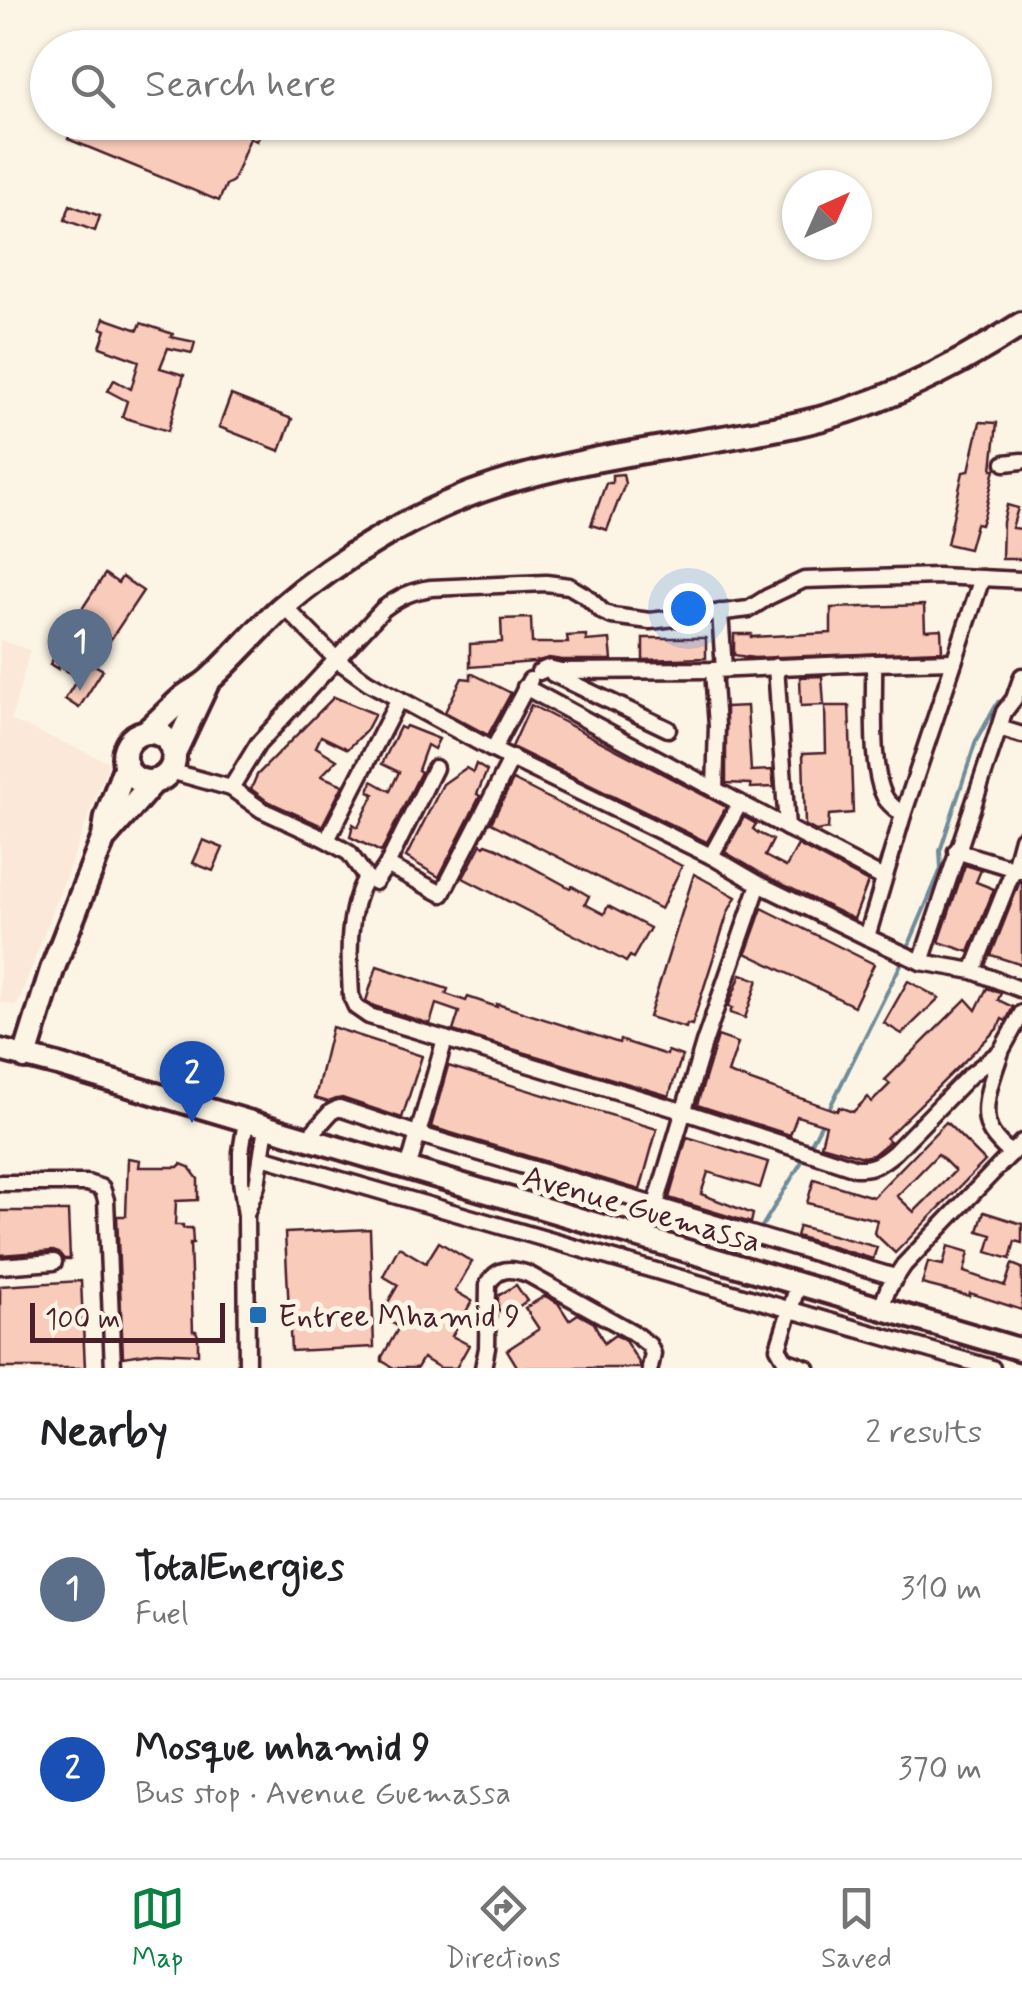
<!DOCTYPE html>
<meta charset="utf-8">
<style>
body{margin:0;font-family:Mynerve,sans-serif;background:#f6f6f6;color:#202124}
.compass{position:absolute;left:782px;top:170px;width:90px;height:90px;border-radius:50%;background:#fff;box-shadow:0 2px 8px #0004;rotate:45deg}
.scale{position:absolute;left:30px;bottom:25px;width:195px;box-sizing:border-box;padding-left:10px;border:5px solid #4a1f2b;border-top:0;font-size:28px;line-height:35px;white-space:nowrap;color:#4a1f2b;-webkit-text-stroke:8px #fcf5e5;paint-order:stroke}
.you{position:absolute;left:688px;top:608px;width:35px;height:35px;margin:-25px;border:8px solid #fff;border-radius:50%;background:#1a73e8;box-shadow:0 0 0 15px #1a73e833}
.badge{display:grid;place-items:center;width:65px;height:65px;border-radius:50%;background:#0b8043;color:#fff;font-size:32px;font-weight:700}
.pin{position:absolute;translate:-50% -82px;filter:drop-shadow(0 2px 5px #0008)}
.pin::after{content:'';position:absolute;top:52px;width:35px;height:30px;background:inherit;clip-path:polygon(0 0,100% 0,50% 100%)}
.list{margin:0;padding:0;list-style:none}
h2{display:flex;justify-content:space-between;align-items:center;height:130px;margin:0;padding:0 40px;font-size:42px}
h2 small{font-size:32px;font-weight:400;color:#757577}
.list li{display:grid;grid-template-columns:65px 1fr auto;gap:30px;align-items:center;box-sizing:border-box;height:180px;padding:0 40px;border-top:2px solid #e0e0e0}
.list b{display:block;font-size:38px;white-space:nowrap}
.list p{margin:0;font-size:32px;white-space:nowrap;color:#757577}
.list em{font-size:32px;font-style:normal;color:#757577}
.icon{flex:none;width:55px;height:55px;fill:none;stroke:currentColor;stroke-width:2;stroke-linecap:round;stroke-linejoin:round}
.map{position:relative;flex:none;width:1022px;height:1368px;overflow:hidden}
.search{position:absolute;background:#fff;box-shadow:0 2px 8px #0004;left:30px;right:30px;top:30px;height:110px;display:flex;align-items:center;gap:25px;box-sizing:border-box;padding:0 35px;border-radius:55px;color:#757577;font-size:38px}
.sheet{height:490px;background:#fff}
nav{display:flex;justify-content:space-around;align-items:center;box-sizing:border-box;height:140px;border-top:2px solid #e0e0e0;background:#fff;font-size:28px;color:#757577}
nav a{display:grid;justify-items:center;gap:5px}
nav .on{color:#0b8043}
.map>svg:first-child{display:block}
.built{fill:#fbe8d8}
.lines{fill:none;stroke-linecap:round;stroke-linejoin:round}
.stream{stroke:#6f8c9b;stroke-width:4}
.building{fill:#f8cbba;stroke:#4a1f2b;stroke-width:2.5;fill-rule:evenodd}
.street-casing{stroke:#4a1f2b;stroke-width:21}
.secondary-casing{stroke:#4a1f2b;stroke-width:28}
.primary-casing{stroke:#4a1f2b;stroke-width:30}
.street{stroke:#fcf5e5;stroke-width:14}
.secondary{stroke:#fcf5e5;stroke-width:20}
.primary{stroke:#fcf5e5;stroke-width:22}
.poi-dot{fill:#1f6fb2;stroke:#fcf5e5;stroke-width:4}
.labels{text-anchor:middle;stroke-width:10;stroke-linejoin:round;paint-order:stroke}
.street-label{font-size:32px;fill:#4a1f2b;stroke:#fcf5e5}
.poi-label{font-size:32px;fill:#4a1f2b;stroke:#fcf5e5;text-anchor:start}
</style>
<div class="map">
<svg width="1022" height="1368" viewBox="0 0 1022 1368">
<rect width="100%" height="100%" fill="#fcf5e5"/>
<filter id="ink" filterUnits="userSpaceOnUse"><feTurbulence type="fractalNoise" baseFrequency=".01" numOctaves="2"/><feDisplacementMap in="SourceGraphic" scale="20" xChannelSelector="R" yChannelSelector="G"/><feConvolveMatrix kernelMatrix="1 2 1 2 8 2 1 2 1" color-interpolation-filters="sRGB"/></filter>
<g filter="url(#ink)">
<path class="built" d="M0,640L30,650L11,720L109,762L17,1006L0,1002Z"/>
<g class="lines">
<g class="stream">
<path d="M908,947L941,869L940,851L976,741L998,702L1009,699"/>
<path d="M827,1113L902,962"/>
<path d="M811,1144L823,1121"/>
<path d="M758,1233L804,1158"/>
</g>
</g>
<g class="building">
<path d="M75,122H265L257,141L250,138L233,181L226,185L219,201L68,139Z"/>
<path d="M70,205L100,216L95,231L65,220Z"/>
<path d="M104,318L138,330L141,323L173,334L171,337L195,342L192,353L168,348L160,368L184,375L168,431L122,417L127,401L108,391L114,380L131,389L139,361L100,347L106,330L101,328Z"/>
<path d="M231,395L292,419L280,451L219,427Z"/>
<path d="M980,422L997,423L992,469H995L985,513L981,525L976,524L969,549L947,544L963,472L969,471Z"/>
<path d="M623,474L625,484L607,530L591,525L606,483H612V475Z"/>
<path d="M1007,505L1018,508L1012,528L1022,529V559H1002L1003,522Z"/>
<path d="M105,574L118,583L122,577L143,591L111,639L88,623L70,650L103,670L79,708L65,699L78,678L59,666L58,669L50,664L66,638L64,636Z"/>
<path d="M924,605L925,630L941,629L942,651L754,658L734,655V634H751V637L831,633V608Z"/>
<path d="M531,618L532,643H568L567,636L586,635V641L610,639L612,660H562L549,658L534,662L470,667V644L502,642L501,619Z"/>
<path d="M643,638H706V658L643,660Z"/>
<path d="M471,673L511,693L488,735L445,712L462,678L471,679Z"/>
<path d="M822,676L824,705L801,706L800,677Z"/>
<path d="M334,697L375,714L366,731L348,749L321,736L316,747L337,760L321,776L343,785L322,826L267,801L251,789L257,775Z"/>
<path d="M531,705L726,807L707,842L512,747Z"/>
<path d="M747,706L751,771L772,770L774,787L751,788V784L726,783V707Z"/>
<path d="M825,706H849L853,813L829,815L828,829L816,831L805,825L803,753L826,752Z"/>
<path d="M406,726L439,739L434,749L427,745L418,770L421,772L381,852L350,837L353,824L358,827L374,794L369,792L372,781L390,791L399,772L382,764L400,727L404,729Z"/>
<path d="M476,764L487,771L477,794L480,796L439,877L406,857L443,784L466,768L473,772Z"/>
<path d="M513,780L682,866L661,909L491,823Z"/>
<path d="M744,817L756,824L753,829L758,833L773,840L765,856L786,867L798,845L868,882L854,919L764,875L725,852Z"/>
<path d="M203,840L223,848L213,871L193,863Z"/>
<path d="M481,844L484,846L486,844L497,848L570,888L572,886L589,896L585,904L604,914L608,906L650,928L633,958L630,956L626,962L621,959L463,878Z"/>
<path d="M965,865L981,870L976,882L994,889L969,952L939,942Z"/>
<path d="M694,874L736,897L728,912L692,1025L687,1024L686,1028L649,1017Z"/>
<path d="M1020,881H1022V965L991,955Z"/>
<path d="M762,908L874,964L854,1006L746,953Z"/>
<path d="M377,966L448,989L446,994L466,1001L468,997L497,1007V1004L619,1043L620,1040L667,1055L668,1051L682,1056L669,1096L453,1031L459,1012L436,1004L430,1024L374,1006L366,1001Z"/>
<path d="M741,974L758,980L745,1018L730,1013L732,1008L728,1007Z"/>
<path d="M908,981L939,998L902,1034L884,1023Z"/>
<path d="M987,988L1001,993L998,1000L1013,1007L1006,1021L1002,1019L998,1028L886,1138L890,1141L873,1155L863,1157L821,1145L826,1125L797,1116L790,1135L697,1105L718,1036L738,1043L728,1073L837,1111L839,1107L853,1112L868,1097L872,1102L890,1084L885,1080L966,999L976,1010Z"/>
<path d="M332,1027L422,1056L402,1118L342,1098L328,1102L315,1098Z"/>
<path d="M448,1066L657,1129L640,1190L431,1127Z"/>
<path d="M946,1122L985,1161L895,1253L874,1233L877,1220L807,1203L814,1179L873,1197ZM938,1154L955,1171L914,1212L897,1196Z"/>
<path d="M687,1137L768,1162L760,1188L708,1172L701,1194L753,1214L751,1223L669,1198Z"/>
<path d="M128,1158L140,1160L139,1167H178L181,1164L189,1167L198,1179V1200L176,1201L175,1225H183V1228H192L193,1243H190L193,1331H196L198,1336V1354L157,1352L123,1357L117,1216H126Z"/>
<path d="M0,1211H68L70,1259H64L59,1253L53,1251L0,1255Z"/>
<path d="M984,1212L1022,1224V1243L1015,1241L1010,1259L987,1252L992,1235L978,1231Z"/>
<path d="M799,1226L877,1247L873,1259L796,1236Z"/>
<path d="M370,1229L374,1347L291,1351L285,1233Z"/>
<path d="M439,1242L472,1262L455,1291L472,1301L452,1336L469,1345L456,1368H440L423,1358L417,1368H394L382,1361V1357L399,1327L380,1316L398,1285L383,1276L399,1247L426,1263Z"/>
<path d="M948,1246L969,1252L964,1272L1005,1286L1012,1264L1022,1268V1310L970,1293L969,1296L922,1284L928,1262L943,1265Z"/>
<path d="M81,1281L85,1368H0V1286Z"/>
<path d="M516,1285L527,1301L504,1316L498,1308V1296Z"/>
<path d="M545,1296L558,1303L569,1320L578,1314L594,1323L604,1343L615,1335L624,1339L640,1364V1368H518L507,1350L539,1329L525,1308Z"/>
</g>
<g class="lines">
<g class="street-casing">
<g id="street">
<path d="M1005,463L1022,461"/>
<path d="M284,606L336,659L368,682L493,750L711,856L759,884L867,937L903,815L982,578"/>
<path d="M720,612L724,669"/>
<path d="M776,666L787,828"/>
<path d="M713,670L717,726L715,790"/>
<path d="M539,672L548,668L561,671L713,670L874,663"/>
<path d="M553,674L668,729"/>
<path d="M525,687L740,803"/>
<path d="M999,728L1022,735"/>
<path d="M493,750L530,680"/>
<path d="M170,771L231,788L262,810L327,840L349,853L366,877C346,913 349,956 351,996L356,1007L369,1016L682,1111L856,1168C873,1169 882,1163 895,1152L969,1076L1001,1051L1022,1013"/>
<path d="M231,788L258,744L383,609C399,597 411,591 431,588L546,583L569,586L586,596L603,612L612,616L650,621L749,609L768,597L804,580L938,576L1022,580"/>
<path d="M903,815C897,810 890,805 886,799C869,772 875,696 874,663L954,661"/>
<path d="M1022,838L1014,868L973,971L1022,990"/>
<path d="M327,840L399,699"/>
<path d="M956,851L1022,871"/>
<path d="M711,856L740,803L883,878"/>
<path d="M387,865L442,894L512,758"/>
<path d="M366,877L375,882L387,865L435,768"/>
<path d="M867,937L921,962L973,971"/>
<path d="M921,962L999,728L1004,712L1014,699L1022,676"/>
<path d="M1001,1052C994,1073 979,1108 990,1130C994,1139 1003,1146 1011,1154"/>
<path d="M246,1121L241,1152V1181L246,1215L247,1368"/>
<path d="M307,1139L331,1112L339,1108L417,1134L895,1277"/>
<path d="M262,1157L992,1368"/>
<path d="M408,1169L445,1039"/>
<path d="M0,1183H87L102,1188L106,1200L113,1368"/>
<path d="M246,1214L257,1185L266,1127"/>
<path d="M645,1241L704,1043L759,884"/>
<path d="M0,1266L54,1262"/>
<path d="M798,1285L778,1348L785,1360L807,1368"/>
<path d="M881,1308L888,1289L904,1265L1022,1142"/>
<path d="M483,1368L487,1348L488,1284C498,1267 511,1268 528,1274L632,1332L649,1345L653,1354L650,1368"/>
</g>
</g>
<g class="secondary-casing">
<path id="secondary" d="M0,1050L58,1065L1022,1350"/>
</g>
<g class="primary-casing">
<g id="primary">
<path d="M146,732C159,721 172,707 185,696C193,690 203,686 210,679C234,657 256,631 280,609C340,557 421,509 496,485C595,453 694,446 794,425C876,408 953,369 1022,324"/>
<circle cx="149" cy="757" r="25"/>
<path d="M174,753L206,685"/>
<path d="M107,835L154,781"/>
<path d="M25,1057L52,970L104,837L107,817L126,765"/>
</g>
</g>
<use href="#street" class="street"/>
<use href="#secondary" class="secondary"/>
<use href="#primary" class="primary"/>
</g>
</g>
<rect class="poi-dot" x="248" y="1305" width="20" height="20" rx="5"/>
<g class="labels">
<g class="street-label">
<text transform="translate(642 1208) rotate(16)" y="11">Avenue Guemassa</text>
</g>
<g class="poi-label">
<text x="278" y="1326">Entree Mhamid 9</text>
</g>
</g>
</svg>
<svg class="compass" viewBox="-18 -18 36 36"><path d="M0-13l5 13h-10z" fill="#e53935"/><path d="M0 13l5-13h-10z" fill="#757577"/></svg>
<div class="scale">100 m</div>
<div class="you"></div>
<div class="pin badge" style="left:80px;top:691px;background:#5c6f8a">1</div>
<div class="pin badge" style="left:192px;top:1123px;background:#1a4fb4">2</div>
<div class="search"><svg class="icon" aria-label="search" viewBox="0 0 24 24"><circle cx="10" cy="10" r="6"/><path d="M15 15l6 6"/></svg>Search here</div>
</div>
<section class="sheet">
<h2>Nearby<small>2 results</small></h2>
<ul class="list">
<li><span class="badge" style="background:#5c6f8a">1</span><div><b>TotalEnergies</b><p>Fuel</p></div><em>310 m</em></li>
<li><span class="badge" style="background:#1a4fb4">2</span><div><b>Mosque mhamid 9</b><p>Bus stop · Avenue Guemassa</p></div><em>370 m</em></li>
</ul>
</section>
<nav>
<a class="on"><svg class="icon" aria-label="map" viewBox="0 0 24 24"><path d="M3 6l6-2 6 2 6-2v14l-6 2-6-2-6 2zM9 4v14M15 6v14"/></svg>Map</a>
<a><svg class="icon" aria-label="directions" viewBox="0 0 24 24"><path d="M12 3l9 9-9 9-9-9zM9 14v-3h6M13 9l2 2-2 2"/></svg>Directions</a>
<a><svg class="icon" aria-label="saved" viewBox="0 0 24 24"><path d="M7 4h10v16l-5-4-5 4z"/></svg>Saved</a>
</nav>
